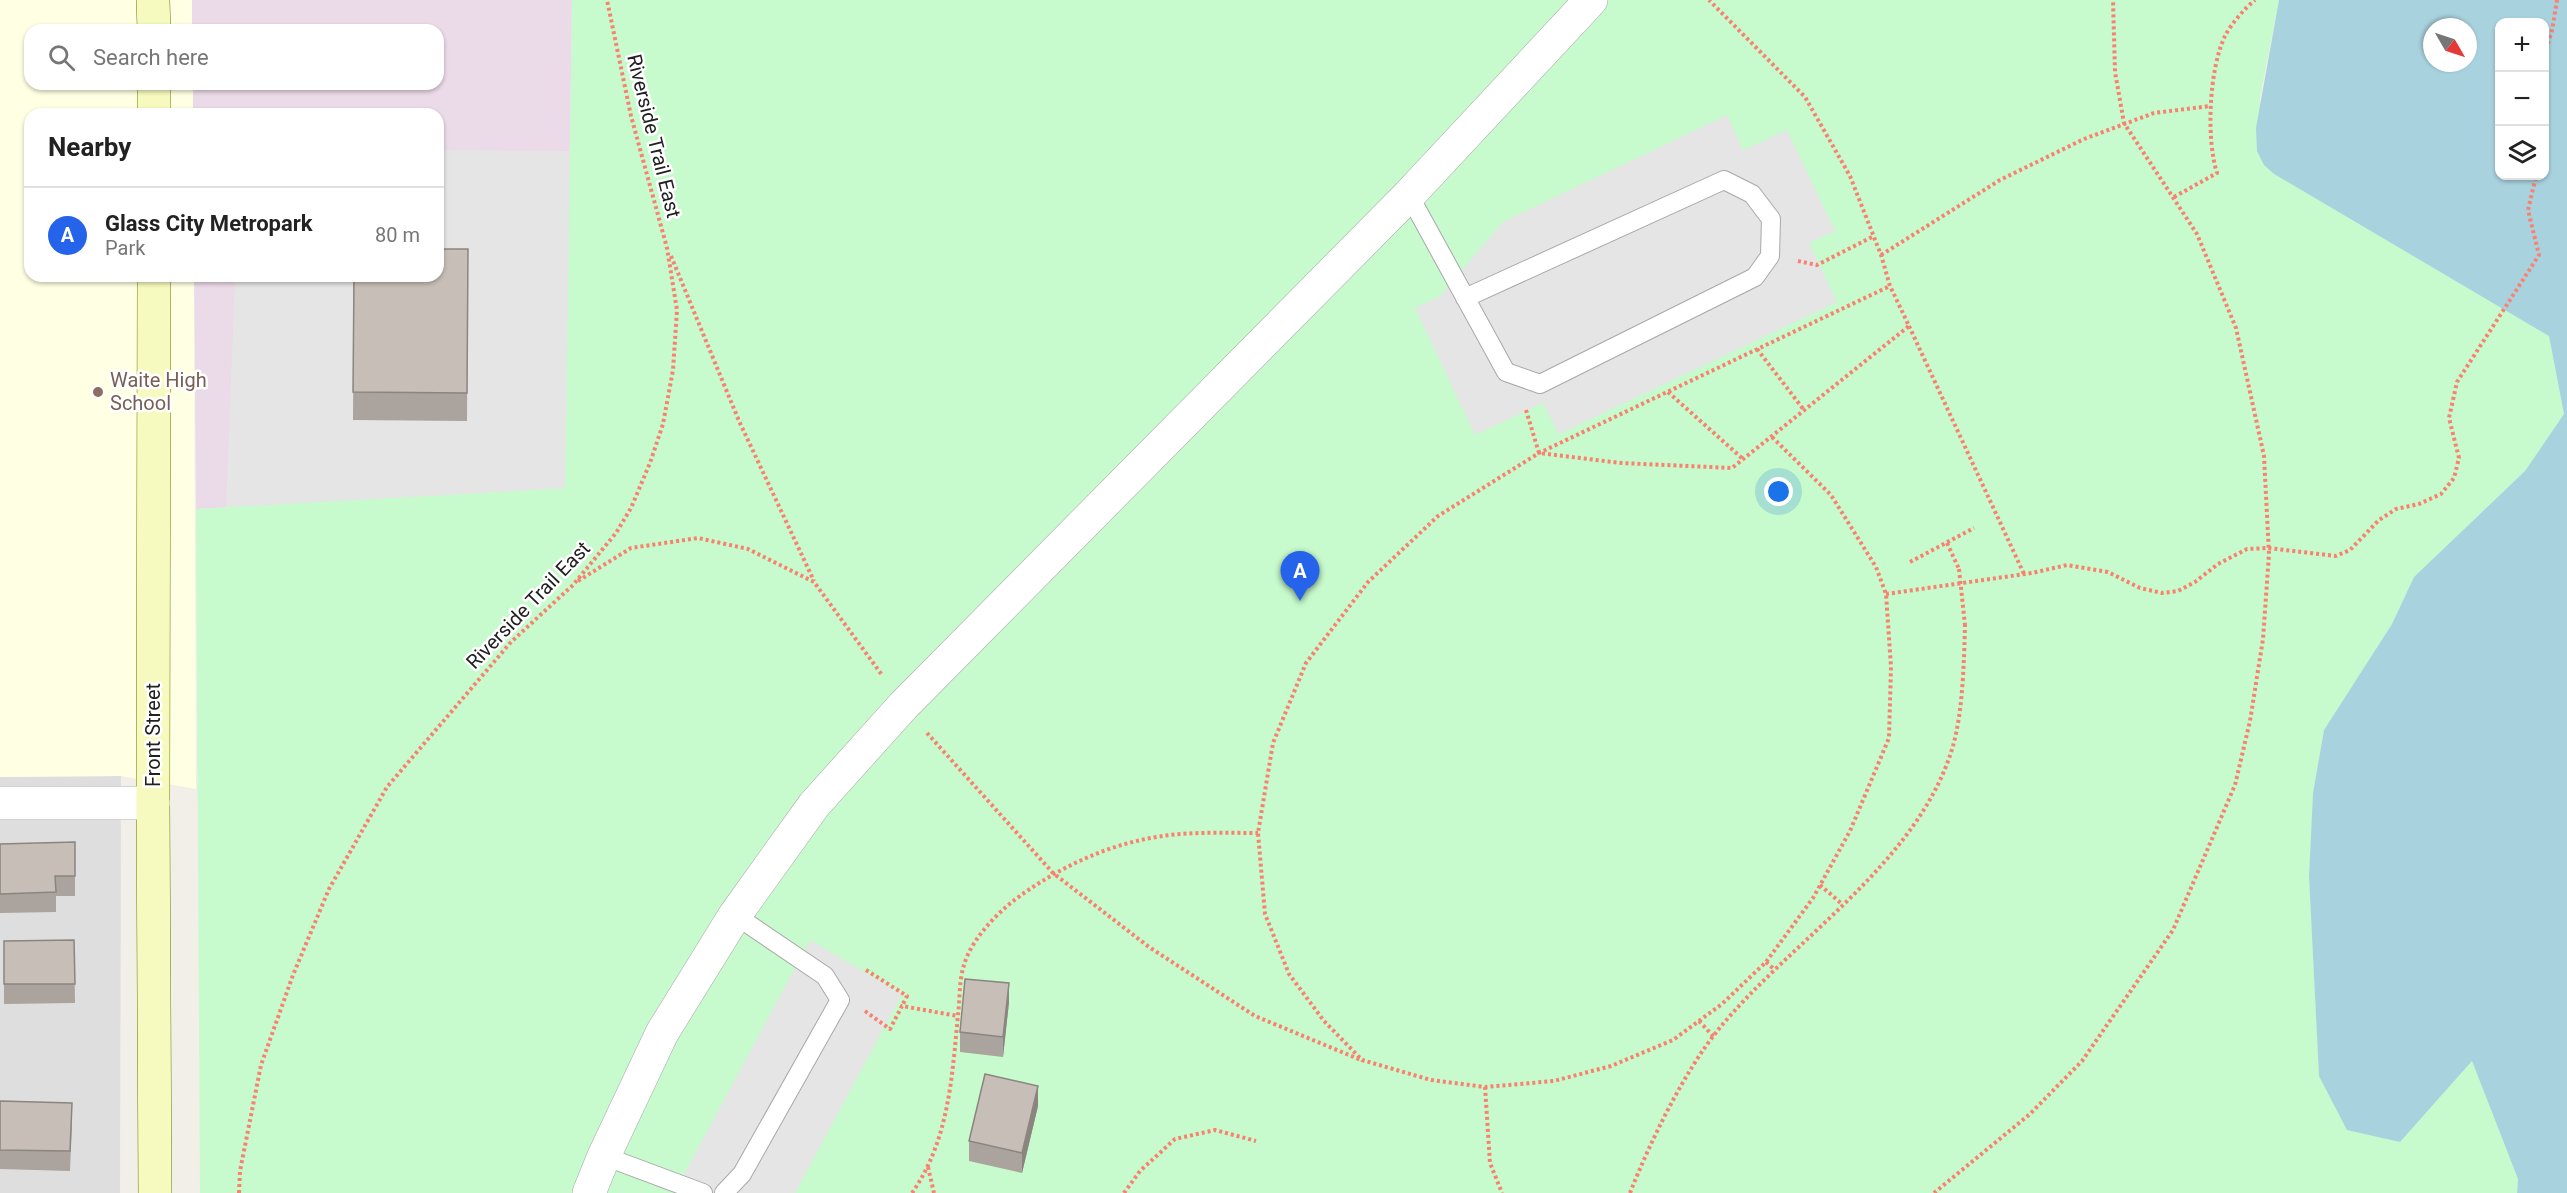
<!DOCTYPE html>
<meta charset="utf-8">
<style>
body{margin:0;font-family:Roboto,sans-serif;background:#f6f6f6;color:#222}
.controls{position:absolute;right:18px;top:18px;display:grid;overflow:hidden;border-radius:12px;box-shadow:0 2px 4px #0004}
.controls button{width:54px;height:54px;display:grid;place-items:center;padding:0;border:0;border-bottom:2px solid #e0e0e0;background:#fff;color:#222;font:30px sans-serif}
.compass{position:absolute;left:2423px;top:18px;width:54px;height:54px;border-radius:50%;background:#fff;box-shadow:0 2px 4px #0004;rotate:129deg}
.you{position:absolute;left:1779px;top:492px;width:21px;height:21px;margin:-15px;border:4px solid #fff;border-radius:50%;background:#1a73e8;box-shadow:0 0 0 9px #1a73e833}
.badge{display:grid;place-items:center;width:39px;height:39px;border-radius:50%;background:#2563eb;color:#fff;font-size:20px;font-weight:700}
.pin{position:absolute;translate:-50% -50px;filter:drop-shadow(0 2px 3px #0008)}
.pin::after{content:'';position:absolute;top:32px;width:21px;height:18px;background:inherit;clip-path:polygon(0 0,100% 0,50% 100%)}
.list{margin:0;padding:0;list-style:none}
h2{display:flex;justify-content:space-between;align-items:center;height:78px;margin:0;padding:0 24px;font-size:26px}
h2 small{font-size:20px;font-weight:400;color:#767676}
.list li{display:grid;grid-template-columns:39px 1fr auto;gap:18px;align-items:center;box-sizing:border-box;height:96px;padding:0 24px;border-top:2px solid #e0e0e0}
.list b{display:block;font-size:22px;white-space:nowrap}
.list p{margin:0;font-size:20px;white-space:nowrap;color:#767676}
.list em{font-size:20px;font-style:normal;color:#767676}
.icon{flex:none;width:33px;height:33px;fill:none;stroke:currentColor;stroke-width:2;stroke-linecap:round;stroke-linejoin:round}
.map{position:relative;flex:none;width:2567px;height:1193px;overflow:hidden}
.search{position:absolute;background:#fff;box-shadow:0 2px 4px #0004;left:24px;top:24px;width:420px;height:66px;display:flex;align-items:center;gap:15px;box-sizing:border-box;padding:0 21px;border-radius:18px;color:#767676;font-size:22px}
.panel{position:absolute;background:#fff;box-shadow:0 2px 4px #0004;left:24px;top:108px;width:420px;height:174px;border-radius:18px}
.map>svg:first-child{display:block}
.residential{fill:#dfdede}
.industrial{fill:#ebdae7}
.education{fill:#ffffe4}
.park{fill:#c7facc}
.parking{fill:#e5e5e5}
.water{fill:#a9d2df;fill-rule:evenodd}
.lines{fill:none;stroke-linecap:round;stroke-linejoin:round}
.lane-casing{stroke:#a8a8a8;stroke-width:20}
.street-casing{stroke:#a8a8a8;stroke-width:34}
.secondary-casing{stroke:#6d7c05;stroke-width:34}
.path{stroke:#fa8170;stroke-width:4;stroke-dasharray:3 3;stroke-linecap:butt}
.lane{stroke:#fff;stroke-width:18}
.street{stroke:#fff;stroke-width:33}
.secondary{stroke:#f6fabe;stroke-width:33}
.path-bridge{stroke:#fa8170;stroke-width:4;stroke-dasharray:3 3;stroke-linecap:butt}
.wall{fill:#aba39d}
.shaded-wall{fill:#8b8580}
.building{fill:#c7beb7;stroke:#8b8580;stroke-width:1.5}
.education-dot{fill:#8d6e63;stroke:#fff;stroke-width:2}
.labels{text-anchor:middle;stroke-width:5;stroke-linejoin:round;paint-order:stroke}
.street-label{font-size:20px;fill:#212121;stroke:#fff}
.education-label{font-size:20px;fill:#785e54;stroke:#fff;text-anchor:start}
</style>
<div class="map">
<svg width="2567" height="1193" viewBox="0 0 2567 1193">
<rect width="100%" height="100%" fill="#f2efe8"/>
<path class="residential" d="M121,776L120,1193H0V777Z"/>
<path class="industrial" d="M192,0H572L565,488L196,509L194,276H438V114H193V84H438V30H192Z"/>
<path class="education" d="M0,0H192V30H30V84H193V114H30V276H194L196,789L121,776L0,777Z"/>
<path class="park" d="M572,0H2279L2260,97L2264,165L2274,174L2549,336L2564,414L2525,471L2414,577L2392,624L2324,730L2313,793L2309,876L2319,1076L2400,1142L2472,1061L2518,1179L2517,1193H200L196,509L565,488Z"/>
<g class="parking">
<path d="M1727,115L1743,150L1787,130L1835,231L1809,243L1837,302L1559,434L1543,403L1475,435L1415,308L1440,296L1503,222Z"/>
<path d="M438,150L570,151L565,488L226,507L235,276H438Z"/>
<path d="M810,940L902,994L795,1193H674Z"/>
</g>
<path class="water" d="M2279,0H2567V1193H2517L2518,1179L2472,1061L2400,1142L2347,1130L2319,1076L2309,876L2313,793L2324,730L2392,624L2414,577L2525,471L2564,414L2549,336L2274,174L2264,165L2257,151L2256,128ZM2500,22H2544V176H2500ZM2432,27H2468V63H2432Z"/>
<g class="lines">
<g class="lane-casing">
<g id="lane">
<path d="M1409,195L1506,372L1540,384L1755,277L1770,256L1771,219L1752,194L1724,180L1465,298"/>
<path d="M604,1156L703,1193"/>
<path d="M724,1193L742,1174L840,1000L825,976L735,915"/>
</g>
</g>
<g class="street-casing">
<g id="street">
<path d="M0,803H153"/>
<path d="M589,1193L604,1156L662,1033L735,915L814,805L903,706L1409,195L1591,0"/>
</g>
</g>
<g class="secondary-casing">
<g id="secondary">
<path d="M153,0L154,30"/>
<path d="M154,84V114"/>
<path d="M154,276L153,803L155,1193"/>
</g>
</g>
<g class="path">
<path d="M2544,55L2552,31L2557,0"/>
<path d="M2174,197L2217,173C2206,139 2209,69 2225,36C2231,24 2245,8 2255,0"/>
<path d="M1881,255L2000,180L2084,139L2154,113L2210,106"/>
<path d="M671,256L739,421L814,581"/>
<path d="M1798,261L1817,265L1874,236"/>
<path d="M1909,326L2024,574"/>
<path d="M1757,349L1804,410"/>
<path d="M1668,392L1743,459"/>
<path d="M1526,410L1539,453L1621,463L1732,468L1909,326L1890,286L1881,255L1850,176L1805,97L1709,0"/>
<path d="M1772,437L1831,495L1876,567L1886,594L1891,667L1889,738L1850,831L1813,898L1766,962L1722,1004L1673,1040L1611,1066L1554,1081L1485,1087L1431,1080L1362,1060L1324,1021L1289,974L1265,914L1258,833L1273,743L1306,663L1368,582L1438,516L1539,453L1890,286"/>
<path d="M1947,543L1959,569"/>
<path d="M1910,562L1974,528"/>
<path d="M578,581L631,548L698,538L748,549L814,582L882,675"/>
<path d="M1886,594L2032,573L2067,565L2108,572L2140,588L2162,593L2178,591L2195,582L2218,564L2247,549L2268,548L2336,556L2350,550L2379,520L2396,509L2419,504L2441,494L2454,478L2459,458L2449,418L2457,382L2539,255L2528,210L2536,176"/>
<path d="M927,733L1053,873L1149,947L1255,1016L1361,1060"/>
<path d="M1820,885L1842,904"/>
<path d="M1766,962L1775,970"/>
<path d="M866,970L907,996L902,1006"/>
<path d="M865,1011L890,1029L902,1006L958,1016"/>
<path d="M1699,1021L1714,1037"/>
<path d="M1485,1087L1490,1163L1502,1193"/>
<path d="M928,1167L934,1193"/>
<path d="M239,1193L240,1171L261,1065L293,975L329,889L387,787L511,642L573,585L616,533L631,508L650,463L663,424L673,370L677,310L667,248L631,116L607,0"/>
<path d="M912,1193C949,1140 952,1077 958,1015C960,999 959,980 964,965C972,937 1001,909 1024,893C1072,860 1122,839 1180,834C1206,832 1232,833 1258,833"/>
<path d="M1124,1193L1140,1171L1175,1139L1215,1130L1256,1141"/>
<path d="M1630,1193C1650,1142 1684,1072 1718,1030C1792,939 1919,863 1953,746C1963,710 1964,662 1965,625"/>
<path d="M1934,1193L2030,1114L2082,1061L2173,930L2235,785L2250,721L2263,639L2269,554L2264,456L2236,328L2197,234L2124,123L2115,72L2113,0"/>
</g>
<use href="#lane" class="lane"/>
<use href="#street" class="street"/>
<use href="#secondary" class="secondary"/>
<path class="path-bridge" d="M1959,569L1965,625"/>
</g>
<g class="wall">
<path d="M468,249L467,421L353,420L354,276Z"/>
<path d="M0,844L75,876V896H56V912L0,913Z"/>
<path d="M74,940L75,1003L4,1004V941Z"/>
<path d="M1009,1002L1003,1057L960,1052V1032Z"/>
<path d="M0,1101L72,1123L70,1171L0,1169Z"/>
<path d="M1038,1106L1022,1173L969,1161V1141Z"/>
</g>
<g class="shaded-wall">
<path d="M1009,983V1002L1003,1057V1037Z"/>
<path d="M1038,1086V1106L1022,1173V1153Z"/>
</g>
<g class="building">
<path d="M438,249H468L467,393L353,392L354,276H438Z"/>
<path d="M75,842V876H55L56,892L0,894V844Z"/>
<path d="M74,940L75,984H4V941Z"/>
<path d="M965,979L1009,983L1003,1037L960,1032Z"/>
<path d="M985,1074L1038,1086L1022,1153L969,1141Z"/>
<path d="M0,1101L72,1103L70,1151L0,1150Z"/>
</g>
<circle class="education-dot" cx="98" cy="392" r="6"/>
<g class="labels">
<g class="street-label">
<text transform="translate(654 136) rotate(76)" y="7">Riverside Trail East</text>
<text transform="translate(528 605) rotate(-46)" y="7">Riverside Trail East</text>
<text transform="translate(153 735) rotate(-90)" y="7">Front Street</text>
</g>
<g class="education-label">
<text x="110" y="387">Waite High<tspan x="110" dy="23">School</tspan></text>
</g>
</g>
</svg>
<div class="controls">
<button>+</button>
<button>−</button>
<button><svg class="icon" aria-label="layers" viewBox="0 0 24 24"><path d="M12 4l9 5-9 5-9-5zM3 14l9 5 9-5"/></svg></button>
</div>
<svg class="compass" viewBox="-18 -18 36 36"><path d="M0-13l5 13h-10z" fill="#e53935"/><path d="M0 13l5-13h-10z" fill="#767676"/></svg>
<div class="you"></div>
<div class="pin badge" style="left:1300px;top:601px">A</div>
<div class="search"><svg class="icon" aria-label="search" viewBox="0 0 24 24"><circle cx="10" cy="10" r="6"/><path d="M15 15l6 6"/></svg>Search here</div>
<section class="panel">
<h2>Nearby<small></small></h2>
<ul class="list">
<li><span class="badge">A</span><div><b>Glass City Metropark</b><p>Park</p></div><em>80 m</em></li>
</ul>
</section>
</div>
